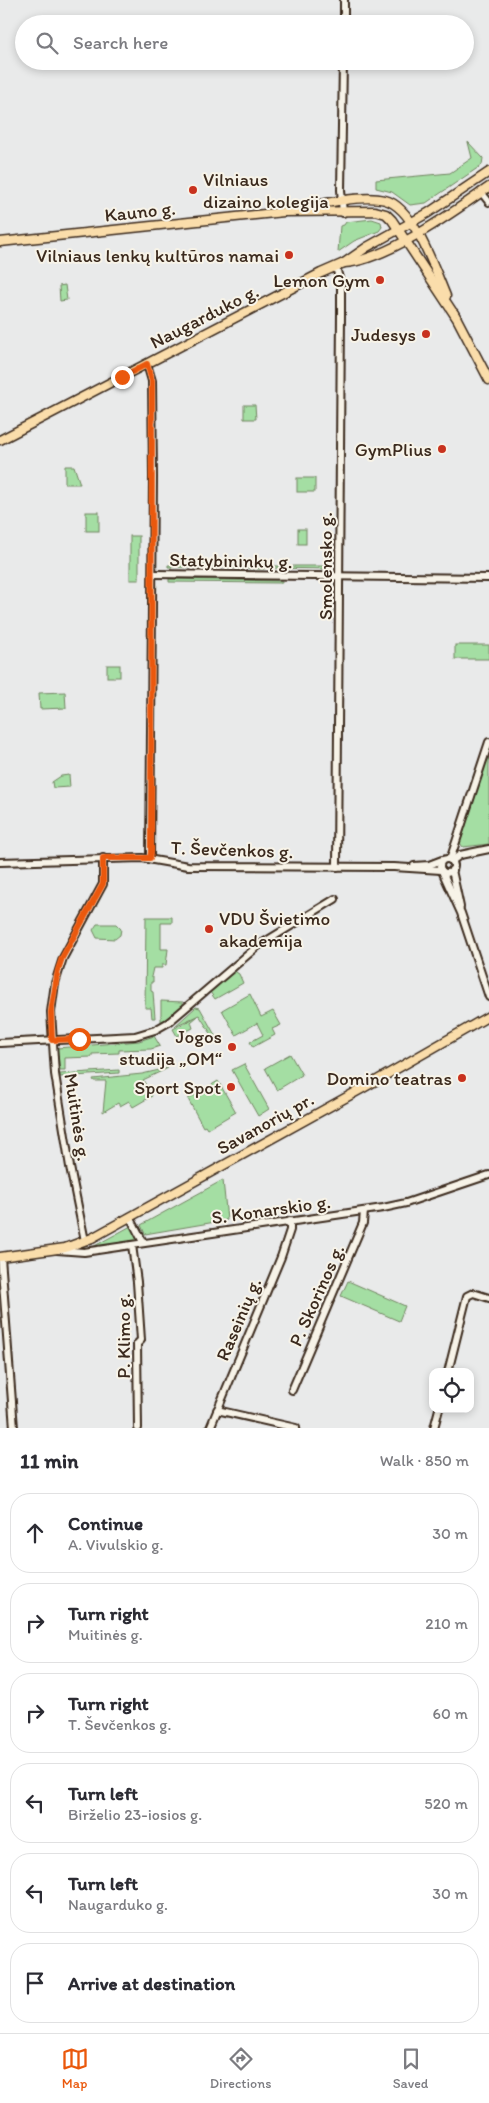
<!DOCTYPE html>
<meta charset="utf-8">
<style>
body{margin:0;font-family:Itim,sans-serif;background:#f2f2f3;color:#2b2b33}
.controls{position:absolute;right:15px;bottom:15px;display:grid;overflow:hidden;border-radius:10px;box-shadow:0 2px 8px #0003}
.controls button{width:45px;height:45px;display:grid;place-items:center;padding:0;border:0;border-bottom:1px solid #e1e1e2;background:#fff;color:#2b2b33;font:25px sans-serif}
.stop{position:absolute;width:15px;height:15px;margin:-11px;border:4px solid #ea580c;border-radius:50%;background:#fff}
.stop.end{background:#ea580c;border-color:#fff;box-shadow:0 1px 5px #0008}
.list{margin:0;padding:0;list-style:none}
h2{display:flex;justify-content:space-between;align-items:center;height:65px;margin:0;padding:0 20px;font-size:21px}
h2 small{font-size:16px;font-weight:400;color:#7c7c81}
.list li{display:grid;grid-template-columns:32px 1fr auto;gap:15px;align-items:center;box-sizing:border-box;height:80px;margin:0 10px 10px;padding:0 10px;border:1px solid #e1e1e2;border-radius:20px}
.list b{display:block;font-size:19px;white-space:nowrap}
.list p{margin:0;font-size:16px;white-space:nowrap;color:#7c7c81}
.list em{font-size:16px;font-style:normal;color:#7c7c81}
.icon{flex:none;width:28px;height:28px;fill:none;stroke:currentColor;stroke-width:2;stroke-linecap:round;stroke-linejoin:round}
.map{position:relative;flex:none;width:489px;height:1428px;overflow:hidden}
.search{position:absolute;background:#fff;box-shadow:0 2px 8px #0003;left:15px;right:15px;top:15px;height:55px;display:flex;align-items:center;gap:12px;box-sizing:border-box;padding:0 18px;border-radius:28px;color:#7c7c81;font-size:19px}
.sheet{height:605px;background:#fff}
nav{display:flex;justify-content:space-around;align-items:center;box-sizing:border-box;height:70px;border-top:1px solid #e1e1e2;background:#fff;font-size:14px;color:#7c7c81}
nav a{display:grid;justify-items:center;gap:2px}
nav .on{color:#ea580c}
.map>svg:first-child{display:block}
.green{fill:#a4dea3;stroke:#708460}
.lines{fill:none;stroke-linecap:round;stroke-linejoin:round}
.minor-casing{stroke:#3b2a1e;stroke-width:10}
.major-casing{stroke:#3b2a1e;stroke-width:11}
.minor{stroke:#f7f3e8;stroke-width:6}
.major{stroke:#faddab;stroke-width:8}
.route{stroke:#ea580c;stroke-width:6}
.poi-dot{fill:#c8321e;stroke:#f7f3e8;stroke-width:2}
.labels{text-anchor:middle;stroke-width:4;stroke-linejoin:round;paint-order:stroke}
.poi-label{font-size:19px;fill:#3b2a1e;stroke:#f7f3e8;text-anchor:end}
.street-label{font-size:19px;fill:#3b2a1e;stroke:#f7f3e8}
</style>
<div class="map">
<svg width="489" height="1428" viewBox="0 0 489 1428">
<rect width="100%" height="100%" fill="#e9eaea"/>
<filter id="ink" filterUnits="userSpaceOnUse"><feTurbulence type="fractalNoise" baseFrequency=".02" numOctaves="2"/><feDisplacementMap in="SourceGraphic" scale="10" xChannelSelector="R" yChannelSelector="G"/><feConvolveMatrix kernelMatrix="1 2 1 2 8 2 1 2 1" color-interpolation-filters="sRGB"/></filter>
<g filter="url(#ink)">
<g class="green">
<path d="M468,142L483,158L482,165L426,203L410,205L392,192L376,188V180L450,173L472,158Z"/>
<path d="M372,219L381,222L382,227L379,231L354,241L338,252L340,226L344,225L346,222Z"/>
<path d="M65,285L67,300L60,301L59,286Z"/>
<path d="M244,405H255L256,419H244Z"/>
<path d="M65,466H74L80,484H65Z"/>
<rect x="297" y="478" width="18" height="14"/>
<rect x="86" y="512" width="13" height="19"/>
<rect x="298" y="529" width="8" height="15"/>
<rect x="130" y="536" width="9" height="44"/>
<path d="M168,565H223V568L168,567Z"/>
<path d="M232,565L265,566L264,569L232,568Z"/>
<path d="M273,566H328V569L273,568Z"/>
<path d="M169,579L282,581V583L169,582Z"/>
<rect x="455" y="645" width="34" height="14"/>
<rect x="107" y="665" width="13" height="12"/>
<path d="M65,692L66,708L40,709L39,693Z"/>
<path d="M489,753V844L463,847L460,843Z"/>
<path d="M69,775L70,787L53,788L52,782L61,776Z"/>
<path d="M146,917H172V923H161V949H168L166,965H162V968H153L151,977H153V982H151V991L153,992L155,1018H152L151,1008H145Z"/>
<path d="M97,924H116L121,929L120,935L115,939L97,938L93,930Z"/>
<path d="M233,970L239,974L243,983L215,999L210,992Z"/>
<path d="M250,994L261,1017L273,1011L281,1025L272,1029L275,1035L253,1047L250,1042L263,1035L257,1023L236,1035L222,1010Z"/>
<path d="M161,1001L183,1002V1006L161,1022Z"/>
<path d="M196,1007L200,1008L216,1037L214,1038L199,1015L175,1026Z"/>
<path d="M198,1016L191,1022L193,1028L177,1036L173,1029Z"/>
<path d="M154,1036L160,1046L151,1049L119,1050V1053L92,1054V1057L65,1058V1070H60L57,1048L139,1041Z"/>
<path d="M290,1054L302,1075L277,1090L265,1068Z"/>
<path d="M244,1064L269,1109L258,1116L232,1070Z"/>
<path d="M168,1068L143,1080L152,1096L133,1107L129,1101L120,1106L118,1103L103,1112L106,1081H94L93,1079L142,1074Z"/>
<path d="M119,1070V1073L60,1077V1074Z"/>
<path d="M218,1081L236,1112L207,1129L205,1126L203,1127L188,1099Z"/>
<path d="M223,1180L227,1220L145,1234L141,1225Z"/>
<path d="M131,1226L137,1238L135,1242L89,1249Z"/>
<path d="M348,1281L405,1306L399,1321L341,1296Z"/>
</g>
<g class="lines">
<g class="minor-casing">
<g id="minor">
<path d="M344,24V0"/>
<path d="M481,192L489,202"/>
<path d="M343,213L341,190L343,61"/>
<path d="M336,267L341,286V313L337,867"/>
<path d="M147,364L152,381L153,477L150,859"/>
<path d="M153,574L489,578"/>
<circle cx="447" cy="866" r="7"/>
<path d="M450,860L489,742"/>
<path d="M452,861L460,855L489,849"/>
<path d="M0,862L142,858L188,866L394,867L441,870"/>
<path d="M414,866L429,865L442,860"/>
<path d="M452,870L460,907"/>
<path d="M442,871L461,913L489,997"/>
<path d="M0,1043L135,1036L155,1030L169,1022L258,946L335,899"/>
<path d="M130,1217L143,1242"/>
<path d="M85,1241L70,1167L55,1074L51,1012L55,983L63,958L103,884V858"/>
<path d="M132,1245L137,1282L141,1340L137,1344L138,1428"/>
<path d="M57,1250L84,1252L383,1208L406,1203L489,1175"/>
<path d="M1,1257L14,1428"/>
<path d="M448,1372L467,1296L473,1293L489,1298"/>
<path d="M292,1390L363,1223L364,1211"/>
<path d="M217,1410L296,1428"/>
<path d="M210,1428L281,1257L290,1230V1221"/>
<path d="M434,1428L439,1409"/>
</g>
</g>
<g class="major-casing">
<g id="major">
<path d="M297,210C319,204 363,194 385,200C414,207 435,270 446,296"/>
<path d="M0,242L284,212L375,211L386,214L392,220L456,317"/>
<path d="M344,263C385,261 455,211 489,187"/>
<path d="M454,313L489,380"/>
<path d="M0,440L321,273L344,263L367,247L428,213L489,172"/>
<path d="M0,1257L65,1248L92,1238L365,1087L489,1016"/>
</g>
</g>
<use href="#minor" class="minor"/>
<use href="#major" class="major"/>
</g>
</g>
<g class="lines" filter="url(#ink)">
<path class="route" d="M79,1039L52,1040L51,1012L58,970L62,958L103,884V858H150L151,852L152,381L147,364L122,377"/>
</g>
<g class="poi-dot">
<circle cx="193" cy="190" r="5"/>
<circle cx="289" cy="255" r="5"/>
<circle cx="380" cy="280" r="5"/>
<circle cx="426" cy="334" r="5"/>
<circle cx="442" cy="449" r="5"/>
<circle cx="209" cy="929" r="5"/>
<circle cx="232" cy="1047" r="5"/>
<circle cx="462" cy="1078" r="5"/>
<circle cx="231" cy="1087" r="5"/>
</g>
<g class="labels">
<g class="poi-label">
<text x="203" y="186" text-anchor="start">Vilniaus<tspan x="203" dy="22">dizaino kolegija</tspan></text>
<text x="279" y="262">Vilniaus lenkų kultūros namai</text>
<text x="370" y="287">Lemon Gym</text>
<text x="416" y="341">Judesys</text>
<text x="432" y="456">GymPlius</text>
<text x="219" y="925" text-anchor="start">VDU Švietimo<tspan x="219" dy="22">akademija</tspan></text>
<text x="222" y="1043">Jogos<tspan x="222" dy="22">studija „OM“</tspan></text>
<text x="452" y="1085">Domino teatras</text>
<text x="221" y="1094">Sport Spot</text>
</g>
<g class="street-label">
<text transform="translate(140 211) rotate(-6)" y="7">Kauno g.</text>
<text transform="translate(204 316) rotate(-27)" y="7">Naugarduko g.</text>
<text transform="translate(231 560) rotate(1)" y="7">Statybininkų g.</text>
<text transform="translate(325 566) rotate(-90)" y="7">Smolensko g.</text>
<text transform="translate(232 849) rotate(2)" y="7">T. Ševčenkos g.</text>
<text transform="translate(78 1117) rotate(81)" y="7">Muitinės g.</text>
<text transform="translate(265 1123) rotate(-29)" y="7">Savanorių pr.</text>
<text transform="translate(271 1209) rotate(-8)" y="7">S. Konarskio g.</text>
<text transform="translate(316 1295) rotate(-66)" y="7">P. Skorinos g.</text>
<text transform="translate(238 1319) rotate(-67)" y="7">Raseinių g.</text>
<text transform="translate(123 1336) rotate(-90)" y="7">P. Klimo g.</text>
</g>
</g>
</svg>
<div class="controls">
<button><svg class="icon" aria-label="locate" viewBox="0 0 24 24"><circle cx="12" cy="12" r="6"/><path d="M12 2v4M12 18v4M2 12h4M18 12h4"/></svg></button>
</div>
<div class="stop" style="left:79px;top:1039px"></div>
<div class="stop end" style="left:122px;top:377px"></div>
<div class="search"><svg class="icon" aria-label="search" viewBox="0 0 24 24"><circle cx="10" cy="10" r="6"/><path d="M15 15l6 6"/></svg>Search here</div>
</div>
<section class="sheet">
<h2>11 min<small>Walk · 850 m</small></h2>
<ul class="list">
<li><svg class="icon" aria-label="ahead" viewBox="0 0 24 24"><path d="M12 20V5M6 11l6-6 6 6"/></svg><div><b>Continue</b><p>A. Vivulskio g.</p></div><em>30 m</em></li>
<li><svg class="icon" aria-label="right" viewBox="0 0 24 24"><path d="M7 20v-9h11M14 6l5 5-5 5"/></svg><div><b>Turn right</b><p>Muitinės g.</p></div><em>210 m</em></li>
<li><svg class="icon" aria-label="right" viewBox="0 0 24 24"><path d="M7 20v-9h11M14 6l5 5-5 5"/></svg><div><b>Turn right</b><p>T. Ševčenkos g.</p></div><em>60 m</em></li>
<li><svg class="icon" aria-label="left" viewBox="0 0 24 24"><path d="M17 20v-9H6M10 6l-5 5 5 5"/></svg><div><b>Turn left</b><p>Birželio 23-iosios g.</p></div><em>520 m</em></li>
<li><svg class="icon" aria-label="left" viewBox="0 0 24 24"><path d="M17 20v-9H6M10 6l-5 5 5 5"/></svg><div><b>Turn left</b><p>Naugarduko g.</p></div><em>30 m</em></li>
<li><svg class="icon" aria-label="arrive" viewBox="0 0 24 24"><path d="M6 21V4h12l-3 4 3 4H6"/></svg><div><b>Arrive at destination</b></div></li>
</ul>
</section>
<nav>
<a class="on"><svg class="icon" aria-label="map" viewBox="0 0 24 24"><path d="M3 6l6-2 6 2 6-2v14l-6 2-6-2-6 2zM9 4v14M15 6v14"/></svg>Map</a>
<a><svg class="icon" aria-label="directions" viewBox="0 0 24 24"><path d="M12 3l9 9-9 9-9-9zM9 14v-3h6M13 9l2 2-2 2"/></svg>Directions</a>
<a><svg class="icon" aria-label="saved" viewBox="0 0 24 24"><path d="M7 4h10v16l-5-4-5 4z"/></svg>Saved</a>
</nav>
